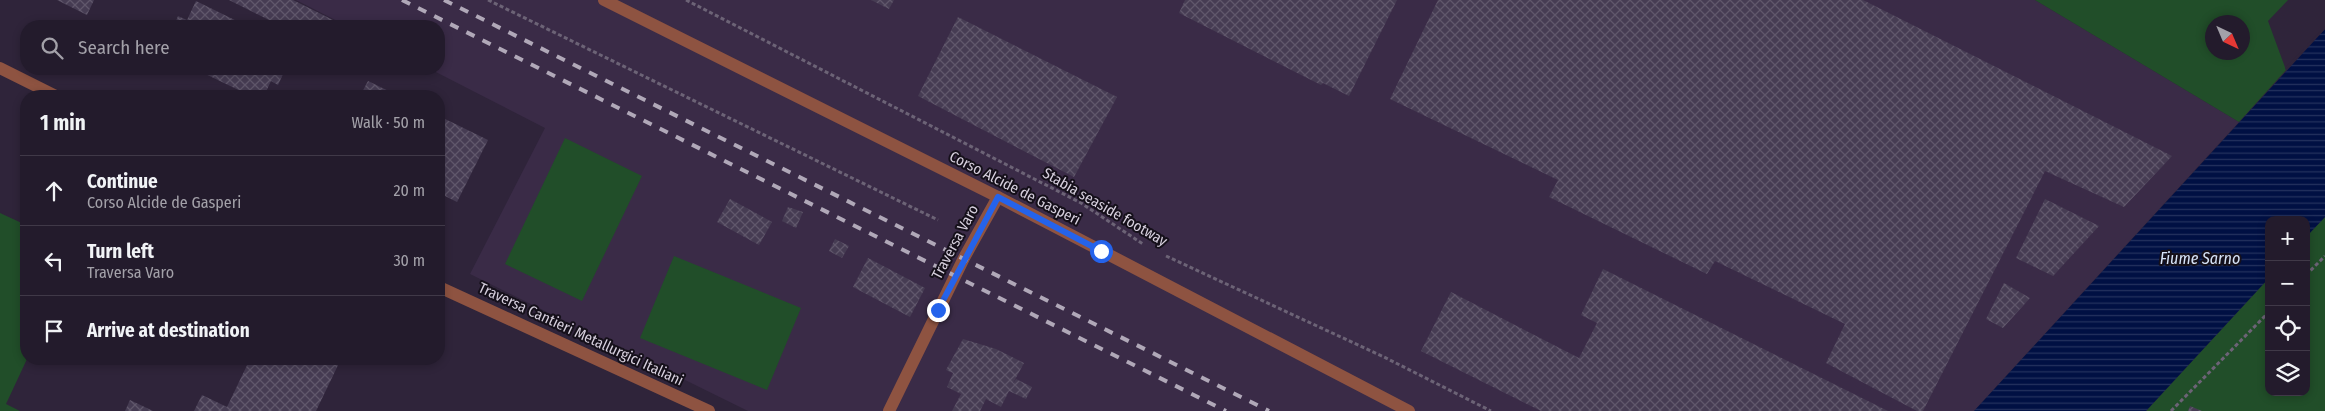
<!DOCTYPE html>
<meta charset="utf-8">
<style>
body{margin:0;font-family:"Fira Sans Condensed",sans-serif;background:#2b2434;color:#f1f3f6}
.controls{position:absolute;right:15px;bottom:15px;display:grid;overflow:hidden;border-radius:10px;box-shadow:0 2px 8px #0003}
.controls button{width:45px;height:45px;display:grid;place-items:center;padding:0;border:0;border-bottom:1px solid #403948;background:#231b2c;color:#f1f3f6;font:25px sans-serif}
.compass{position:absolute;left:2205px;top:15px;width:45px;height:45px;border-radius:50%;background:#231b2c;box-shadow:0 2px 8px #0003;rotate:136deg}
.stop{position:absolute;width:15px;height:15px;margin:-11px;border:4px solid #2563eb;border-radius:50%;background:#fff}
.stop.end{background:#2563eb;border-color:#fff;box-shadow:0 1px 5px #0008}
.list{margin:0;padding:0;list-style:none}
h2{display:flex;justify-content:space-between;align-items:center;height:65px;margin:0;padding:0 20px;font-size:21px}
h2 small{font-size:16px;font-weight:400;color:#a3a1a9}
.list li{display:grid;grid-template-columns:32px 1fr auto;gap:15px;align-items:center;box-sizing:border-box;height:70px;padding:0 20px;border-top:1px solid #403948}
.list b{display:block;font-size:19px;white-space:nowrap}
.list p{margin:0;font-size:16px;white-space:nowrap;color:#a3a1a9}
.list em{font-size:16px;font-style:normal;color:#a3a1a9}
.icon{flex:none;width:28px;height:28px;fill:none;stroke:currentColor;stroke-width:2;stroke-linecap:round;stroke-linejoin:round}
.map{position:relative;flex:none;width:2325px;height:411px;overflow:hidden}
.search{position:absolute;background:#231b2c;box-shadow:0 2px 8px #0003;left:20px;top:20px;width:425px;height:55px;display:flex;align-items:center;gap:12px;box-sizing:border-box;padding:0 18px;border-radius:20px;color:#a3a1a9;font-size:19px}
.panel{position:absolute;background:#231b2c;box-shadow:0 2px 8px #0003;left:20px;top:90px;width:425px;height:275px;border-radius:20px}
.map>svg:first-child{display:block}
.built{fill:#3a2b47}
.grass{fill:#214e29;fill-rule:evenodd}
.water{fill:url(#water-rules)}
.pier{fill:#2f243a}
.building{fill:url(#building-cross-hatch)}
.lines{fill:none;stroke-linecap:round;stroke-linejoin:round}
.path{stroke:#6c6376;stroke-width:3;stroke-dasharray:4 2.5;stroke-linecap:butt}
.minor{stroke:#8e5341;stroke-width:12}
.tertiary{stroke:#8e5341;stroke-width:12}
.rail{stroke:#b0a8b8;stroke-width:4;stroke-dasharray:9 9;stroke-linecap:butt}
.route{stroke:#2563eb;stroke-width:6}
.labels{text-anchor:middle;stroke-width:4;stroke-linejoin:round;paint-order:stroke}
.street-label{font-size:15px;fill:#d6cfdd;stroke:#15101a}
.water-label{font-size:16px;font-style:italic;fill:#d6e3f8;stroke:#15101a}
</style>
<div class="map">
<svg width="2325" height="411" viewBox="0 0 2325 411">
<defs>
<pattern id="water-rules" width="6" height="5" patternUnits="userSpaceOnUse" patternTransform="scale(1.25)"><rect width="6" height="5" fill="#001043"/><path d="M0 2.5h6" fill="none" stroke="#24325e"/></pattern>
<pattern id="building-cross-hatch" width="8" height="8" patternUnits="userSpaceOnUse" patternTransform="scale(1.25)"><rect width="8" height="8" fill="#463c53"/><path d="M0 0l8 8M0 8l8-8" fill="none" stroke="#60576b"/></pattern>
</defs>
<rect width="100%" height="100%" fill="#2f243a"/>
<path class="built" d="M296,0H2035L2239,122L1974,411H748L470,274L545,128L430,69H439V26H347Z"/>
<g class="grass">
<path d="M2035,0H2288L2268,21L2286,70L2239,122ZM2212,22H2242V52H2212Z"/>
<path d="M565,138L642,176L582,301L505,264Z"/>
<path d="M0,213L26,225L27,359L6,404L20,411H0Z"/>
<path d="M2325,217V411H2146L2269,278V392H2306V237Z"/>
<path d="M674,256L801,308L767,390L640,338Z"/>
</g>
<path class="water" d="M2325,29V217L2306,237V220H2269V278L2146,411H1974Z"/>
<path class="pier" d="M2325,26V29L2286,70L2285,68Z"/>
<g class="building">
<path d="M57,0H94L87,15Z"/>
<path d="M229,0H293L345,26H281Z"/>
<path d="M871,0H894L889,9Z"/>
<path d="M1185,0H1397L1349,96L1323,83L1321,85L1179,13Z"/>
<path d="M1438,0H1863L2172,156L2124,207L2045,171L1923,411H1917L1826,363L1845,324L1715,261L1707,274L1549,197L1558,180L1390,99Z"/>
<path d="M196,1L247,26H174L178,16L187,20Z"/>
<path d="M958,17L1117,97L1074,177L918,96Z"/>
<path d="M195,69H284L285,70L278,85L271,81L264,96H251Z"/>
<path d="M368,81L399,96H360Z"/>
<path d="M439,116L488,140L457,202L439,193Z"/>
<path d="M730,199L772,222L759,245L717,222Z"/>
<path d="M2045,199L2099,226L2053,276L2016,258Z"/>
<path d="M788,207L803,212L796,228L782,221Z"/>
<path d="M835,239L849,246L842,258L829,251Z"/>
<path d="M868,258L925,288L910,317L853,287Z"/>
<path d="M1603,269L1888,411H1541L1421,351L1451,292L1579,358L1597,323L1581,315Z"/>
<path d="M2004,283L2030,298L2003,328L1986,319Z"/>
<path d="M963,339L996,349L1024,363L1012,385L1016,379L1032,387L1026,399L1009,391L1001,407L986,399L980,411H952L961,394L947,387L953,373L946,370Z"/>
<path d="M250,359H341L316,411H194L202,395L227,407Z"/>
<path d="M130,400L153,411H125Z"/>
<path d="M2190,406L2202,411H2188Z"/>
</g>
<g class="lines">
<g class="path">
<path d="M488,0L938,220"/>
<path d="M686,0L1081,203L1143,244"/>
<path d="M1166,256L1384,357L1491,411"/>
<path d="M2306,275L2325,256"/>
<path d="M2171,411L2269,312"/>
</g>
<g class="minor">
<path d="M0,68L56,96"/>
<path d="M998,197L1409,411"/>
<path d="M439,287L709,411"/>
</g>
<path class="tertiary" d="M604,0L998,197L964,258L889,411"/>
<g class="rail">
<path d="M402,0L1226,411"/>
<path d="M444,0L1269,411"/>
</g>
</g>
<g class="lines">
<path class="route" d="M938,310L998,197L1101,251"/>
</g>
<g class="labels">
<g class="street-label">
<text transform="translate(1015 188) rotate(27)" y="5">Corso Alcide de Gasperi</text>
<text transform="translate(1105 207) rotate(30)" y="5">Stabia seaside footway</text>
<text transform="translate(955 242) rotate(-62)" y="5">Traversa Varo</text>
<text transform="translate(581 334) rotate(25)" y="5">Traversa Cantieri Metallurgici Italiani</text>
</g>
<g class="water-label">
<text x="2200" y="264">Fiume Sarno</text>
</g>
</g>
</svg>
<div class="controls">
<button>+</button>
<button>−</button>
<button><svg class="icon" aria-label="locate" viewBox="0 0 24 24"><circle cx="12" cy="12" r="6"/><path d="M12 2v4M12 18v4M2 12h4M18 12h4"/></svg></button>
<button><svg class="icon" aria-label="layers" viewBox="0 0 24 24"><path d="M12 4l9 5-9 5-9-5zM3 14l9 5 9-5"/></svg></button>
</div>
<svg class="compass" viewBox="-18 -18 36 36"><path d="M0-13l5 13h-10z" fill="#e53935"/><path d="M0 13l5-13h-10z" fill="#a3a1a9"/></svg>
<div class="stop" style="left:1101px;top:251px"></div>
<div class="stop end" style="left:938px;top:310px"></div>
<div class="search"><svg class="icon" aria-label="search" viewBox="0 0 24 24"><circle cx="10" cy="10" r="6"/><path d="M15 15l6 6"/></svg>Search here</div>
<section class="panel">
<h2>1 min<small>Walk · 50 m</small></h2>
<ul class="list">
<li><svg class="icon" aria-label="ahead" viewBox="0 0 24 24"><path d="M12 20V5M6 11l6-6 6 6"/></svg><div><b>Continue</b><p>Corso Alcide de Gasperi</p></div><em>20 m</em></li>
<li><svg class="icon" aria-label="left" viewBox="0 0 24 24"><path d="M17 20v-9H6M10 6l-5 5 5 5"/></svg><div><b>Turn left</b><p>Traversa Varo</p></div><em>30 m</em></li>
<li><svg class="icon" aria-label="arrive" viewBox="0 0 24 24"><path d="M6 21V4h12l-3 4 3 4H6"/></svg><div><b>Arrive at destination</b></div></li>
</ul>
</section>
</div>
